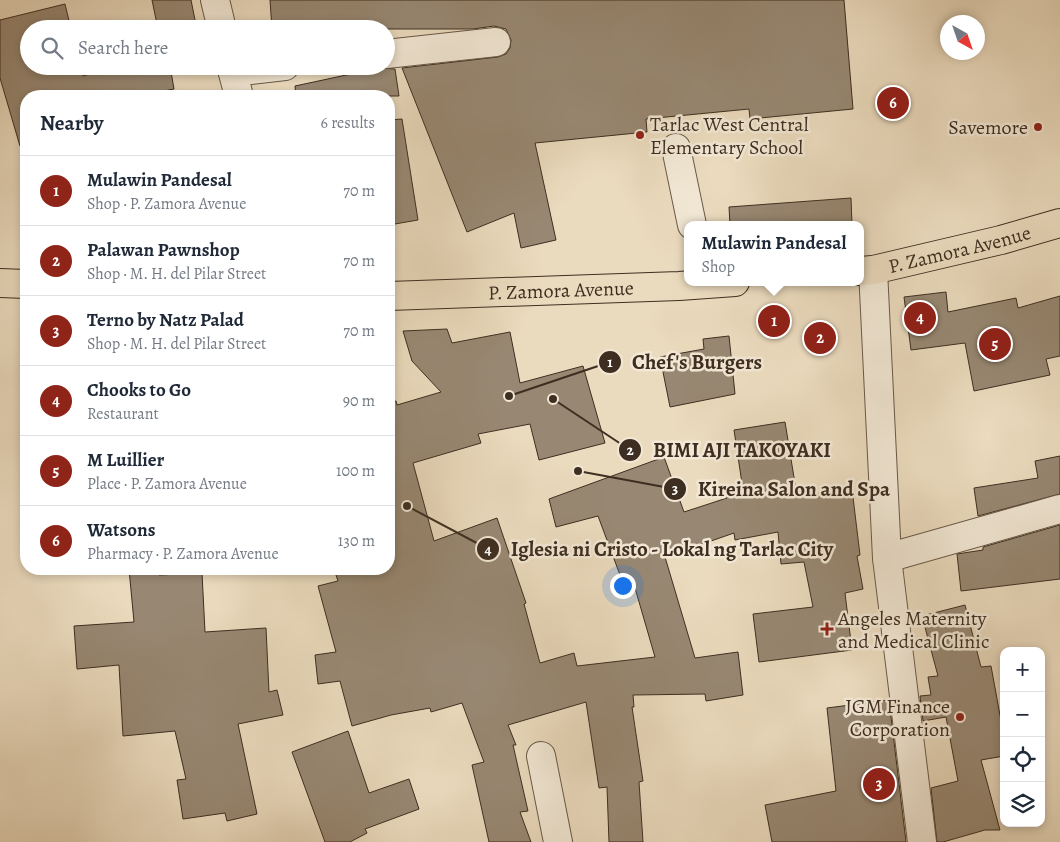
<!DOCTYPE html>
<meta charset="utf-8">
<style>
body{margin:0;font-family:Alegreya,serif;background:#f6f6f7;color:#1f2937}
.controls{position:absolute;right:15px;bottom:15px;display:grid;overflow:hidden;border-radius:10px;box-shadow:0 2px 8px #0003}
.controls button{width:45px;height:45px;display:grid;place-items:center;padding:0;border:0;border-bottom:1px solid #e0e1e3;background:#fff;color:#1f2937;font:25px sans-serif}
.compass{position:absolute;left:940px;top:15px;width:45px;height:45px;border-radius:50%;background:#fff;box-shadow:0 2px 8px #0003;rotate:140deg}
.you{position:absolute;left:622px;top:585px;width:18px;height:18px;margin:-12px;border:4px solid #fff;border-radius:50%;background:#1a73e8;box-shadow:0 0 0 8px #1a73e833}
.badge{display:grid;place-items:center;width:32px;height:32px;border-radius:50%;background:#8f2418;color:#fff;font-size:16px;font-weight:700}
.pin{position:absolute;translate:-50% -50%;border:2px solid #fff;box-shadow:0 1px 5px #0006}
.popup{position:absolute;left:684px;top:221px;width:180px;height:65px;box-sizing:border-box;display:grid;place-content:center;border-radius:10px;background:#fff;filter:drop-shadow(0 1px 4px #0005);font-size:16px;white-space:nowrap;color:#747a83}
.popup b{font-size:19px;color:#1f2937}
.popup::after{content:'';position:absolute;left:50%;top:100%;margin-left:-10px;border:10px solid transparent;border-top-color:#fff}
.list{margin:0;padding:0;list-style:none}
h2{display:flex;justify-content:space-between;align-items:center;height:65px;margin:0;padding:0 20px;font-size:21px}
h2 small{font-size:16px;font-weight:400;color:#747a83}
.list li{display:grid;grid-template-columns:32px 1fr auto;gap:15px;align-items:center;box-sizing:border-box;height:70px;padding:0 20px;border-top:1px solid #e0e1e3}
.list b{display:block;font-size:19px;white-space:nowrap}
.list p{margin:0;font-size:16px;white-space:nowrap;color:#747a83}
.list em{font-size:16px;font-style:normal;color:#747a83}
.icon{flex:none;width:28px;height:28px;fill:none;stroke:currentColor;stroke-width:2;stroke-linecap:round;stroke-linejoin:round}
.map{position:relative;flex:none;width:1060px;height:842px;overflow:hidden}
.search{position:absolute;background:#fff;box-shadow:0 2px 8px #0003;left:20px;top:20px;width:375px;height:55px;display:flex;align-items:center;gap:12px;box-sizing:border-box;padding:0 18px;border-radius:28px;color:#747a83;font-size:19px}
.panel{position:absolute;background:#fff;box-shadow:0 2px 8px #0003;left:20px;top:90px;width:375px;height:485px;border-radius:20px}
.map>svg:first-child{display:block}
.building{fill:#988873;stroke:#3e2e21}
.lines{fill:none;stroke-linecap:round;stroke-linejoin:round}
.minor-casing{stroke:#695948;stroke-width:30}
.highway-casing{stroke:#3e2e21;stroke-width:30}
.minor{stroke:#f2e8d5;stroke-width:28}
.highway{stroke:#ebdbbe;stroke-width:28}
.poi-dot{fill:#8f2418;stroke:#f2e8d5;stroke-width:2}
.labels{text-anchor:middle;stroke-width:5;stroke-linejoin:round;paint-order:stroke}
.poi-label{font-size:20px;fill:#3e2e21;stroke:#f2e8d5;text-anchor:start}
.street-label{font-size:20px;fill:#3e2e21;stroke:#f2e8d5}
.leader{fill:none;stroke:#3e2e21;stroke-width:2}
.callout-dot{fill:#3e2e21;stroke:#f2e8d5;stroke-width:2}
.mark-label{font-size:15px;text-anchor:middle;font-weight:bold;fill:#fff}
.callout-label{font-size:21px;text-anchor:middle;font-weight:bold;fill:#3e2e21;stroke:#f2e8d5;stroke-width:5;stroke-linejoin:round;paint-order:stroke}
</style>
<div class="map">
<svg width="1060" height="842" viewBox="0 0 1060 842">
<rect width="100%" height="100%" fill="#ebdbbe"/>
<filter id="stains"><feTurbulence type="fractalNoise" baseFrequency=".004" numOctaves="4"/><feColorMatrix values="0 0 0 0 .2 0 0 0 0 .09 0 0 0 0 .02 0 0 0 .5 -.17"/></filter>
<radialGradient id="worn" r=".72"><stop offset=".6" stop-color="#630" stop-opacity="0"/><stop offset="1" stop-color="#630" stop-opacity=".3"/></radialGradient>
<g class="building">
<path d="M152,0H191L196,25L179,29H158Z"/>
<path d="M270,0H844L853,109L750,119L749,109L646,119L647,132L535,143L556,240L521,248L514,213L467,232L402,68L498,57L506,54L510,48L511,40L506,29L494,26L473,29H272Z"/>
<path d="M65,4L71,29H29V66H80L83,76L115,66H170L174,89L139,96H26V145L20,146L0,78V20Z"/>
<path d="M379,68L395,69L399,96H296L295,86Z"/>
<path d="M402,119L418,220L389,225V120Z"/>
<path d="M851,198L852,225H730L729,207Z"/>
<path d="M946,292L948,312L1016,298L1018,308L1060,296V356L1046,359L1050,375L974,391L965,343L911,350L904,297Z"/>
<path d="M447,329L452,343L510,332L520,383L583,366L605,443L539,460L530,424L478,434L481,443L413,463L434,541L497,518L526,603L524,604L540,663L574,653L577,666L655,657L635,588L626,591L598,516L556,527L549,499L664,457L684,512L727,498V494L743,490L734,430L785,422L797,496L852,489L860,555L857,556L863,589L845,593L852,650L759,662L753,614L813,607L804,562L781,564L778,532L735,540L734,533L665,557L695,658L738,652L743,695L706,701L705,694L633,695L634,707H632L643,781L639,782L643,842H609L607,787L599,788L586,702L508,725L516,745H513L528,811L520,812L531,842H489L472,765L484,762L462,703L431,712L430,708L391,715L352,726L340,681L318,684L315,655L336,652L318,586L338,581L334,569H389V402L396,401L397,405L441,392L412,361L403,331Z"/>
<path d="M729,336L735,394L670,407L660,357L704,349L703,339Z"/>
<path d="M1060,456V494L978,516L974,488L1038,478L1035,461Z"/>
<path d="M1060,525V579L961,591L957,554L983,550V547Z"/>
<path d="M129,569H158L159,575L202,573L205,632L266,628L269,692L277,690L283,715L238,724L257,814L227,821L225,813L183,819L177,780L186,779L175,731L123,736L119,665L77,669L74,626L134,622Z"/>
<path d="M965,605L981,667L991,666L1004,737V756L981,760L1000,830H985L943,842H937L931,788L958,781L946,717L923,721L920,696L931,695L928,677L938,676L922,616Z"/>
<path d="M889,700L906,842H772L765,805L836,791L827,708Z"/>
<path d="M348,731L369,793L409,779L419,809L365,829L367,833L350,842H325L292,752Z"/>
</g>
<g class="lines">
<g class="minor-casing">
<g id="minor">
<path d="M215,0L222,29"/>
<path d="M386,54L496,42"/>
<path d="M231,66L239,96"/>
<path d="M233,72L285,66"/>
<path d="M676,148L692,225"/>
<path d="M873,270L887,558L922,842"/>
<path d="M887,558L1060,509"/>
<path d="M541,756L558,842"/>
</g>
</g>
<g class="highway-casing">
<g id="highway">
<path id="s1" d="M860,271L873,270L1001,240L1060,223"/>
<path d="M0,283L26,284"/>
<path id="s2" d="M389,296L679,286L735,282"/>
</g>
</g>
<use href="#minor" class="minor"/>
<use href="#highway" class="highway"/>
</g>
<g class="poi-dot">
<circle cx="1038" cy="127" r="5"/>
<circle cx="640" cy="135" r="5"/>
<path d="M824.5 621.5h5v5h5v5h-5v5h-5v-5h-5v-5h5z"/>
<circle cx="960" cy="717" r="5"/>
</g>
<g class="labels">
<g class="poi-label">
<text x="650" y="131">Tarlac West Central<tspan x="650" dy="23">Elementary School</tspan></text>
<text x="1028" y="134" text-anchor="end">Savemore</text>
<text x="838" y="625">Angeles Maternity<tspan x="838" dy="23">and Medical Clinic</tspan></text>
<text x="950" y="713" text-anchor="end">JGM Finance<tspan x="950" dy="23">Corporation</tspan></text>
</g>
<g class="street-label">
<text dy="7" stroke="none"><textPath href="#s1" startOffset="102">P. Zamora Avenue</textPath></text>
<text dy="7" stroke="none"><textPath href="#s2" startOffset="172">P. Zamora Avenue</textPath></text>
</g>
</g>
<path class="leader" d="M509 396L610 362M553 399L630 450M578 471L675 489M407 506L488 549"/>
<g class="callout-dot">
<circle cx="509" cy="396" r="5"/>
<circle cx="553" cy="399" r="5"/>
<circle cx="578" cy="471" r="5"/>
<circle cx="407" cy="506" r="5"/>
<circle cx="610" cy="362" r="12"/>
<circle cx="630" cy="450" r="12"/>
<circle cx="675" cy="489" r="12"/>
<circle cx="488" cy="549" r="12"/>
</g>
<g class="mark-label">
<text x="610" y="367">1</text>
<text x="630" y="455">2</text>
<text x="675" y="494">3</text>
<text x="488" y="554">4</text>
</g>
<g class="callout-label">
<text x="697" y="369">Chef's Burgers</text>
<text x="742" y="457">BIMI AJI TAKOYAKI</text>
<text x="794" y="496">Kireina Salon and Spa</text>
<text x="672" y="556">Iglesia ni Cristo - Lokal ng Tarlac City</text>
</g>
<rect width="100%" height="100%" filter="url(#stains)"/>
<rect width="100%" height="100%" fill="url(#worn)"/>
</svg>
<div class="controls">
<button>+</button>
<button>−</button>
<button><svg class="icon" aria-label="locate" viewBox="0 0 24 24"><circle cx="12" cy="12" r="6"/><path d="M12 2v4M12 18v4M2 12h4M18 12h4"/></svg></button>
<button><svg class="icon" aria-label="layers" viewBox="0 0 24 24"><path d="M12 4l9 5-9 5-9-5zM3 14l9 5 9-5"/></svg></button>
</div>
<svg class="compass" viewBox="-18 -18 36 36"><path d="M0-13l5 13h-10z" fill="#e53935"/><path d="M0 13l5-13h-10z" fill="#747a83"/></svg>
<div class="you"></div>
<div class="pin badge" style="left:774px;top:321px">1</div>
<div class="popup"><b>Mulawin Pandesal</b>Shop</div>
<div class="pin badge" style="left:820px;top:338px">2</div>
<div class="pin badge" style="left:879px;top:784px">3</div>
<div class="pin badge" style="left:920px;top:318px">4</div>
<div class="pin badge" style="left:995px;top:344px">5</div>
<div class="pin badge" style="left:893px;top:103px">6</div>
<div class="search"><svg class="icon" aria-label="search" viewBox="0 0 24 24"><circle cx="10" cy="10" r="6"/><path d="M15 15l6 6"/></svg>Search here</div>
<section class="panel">
<h2>Nearby<small>6 results</small></h2>
<ul class="list">
<li><span class="badge">1</span><div><b>Mulawin Pandesal</b><p>Shop · P. Zamora Avenue</p></div><em>70 m</em></li>
<li><span class="badge">2</span><div><b>Palawan Pawnshop</b><p>Shop · M. H. del Pilar Street</p></div><em>70 m</em></li>
<li><span class="badge">3</span><div><b>Terno by Natz Palad</b><p>Shop · M. H. del Pilar Street</p></div><em>70 m</em></li>
<li><span class="badge">4</span><div><b>Chooks to Go</b><p>Restaurant</p></div><em>90 m</em></li>
<li><span class="badge">5</span><div><b>M Luillier</b><p>Place · P. Zamora Avenue</p></div><em>100 m</em></li>
<li><span class="badge">6</span><div><b>Watsons</b><p>Pharmacy · P. Zamora Avenue</p></div><em>130 m</em></li>
</ul>
</section>
</div>
